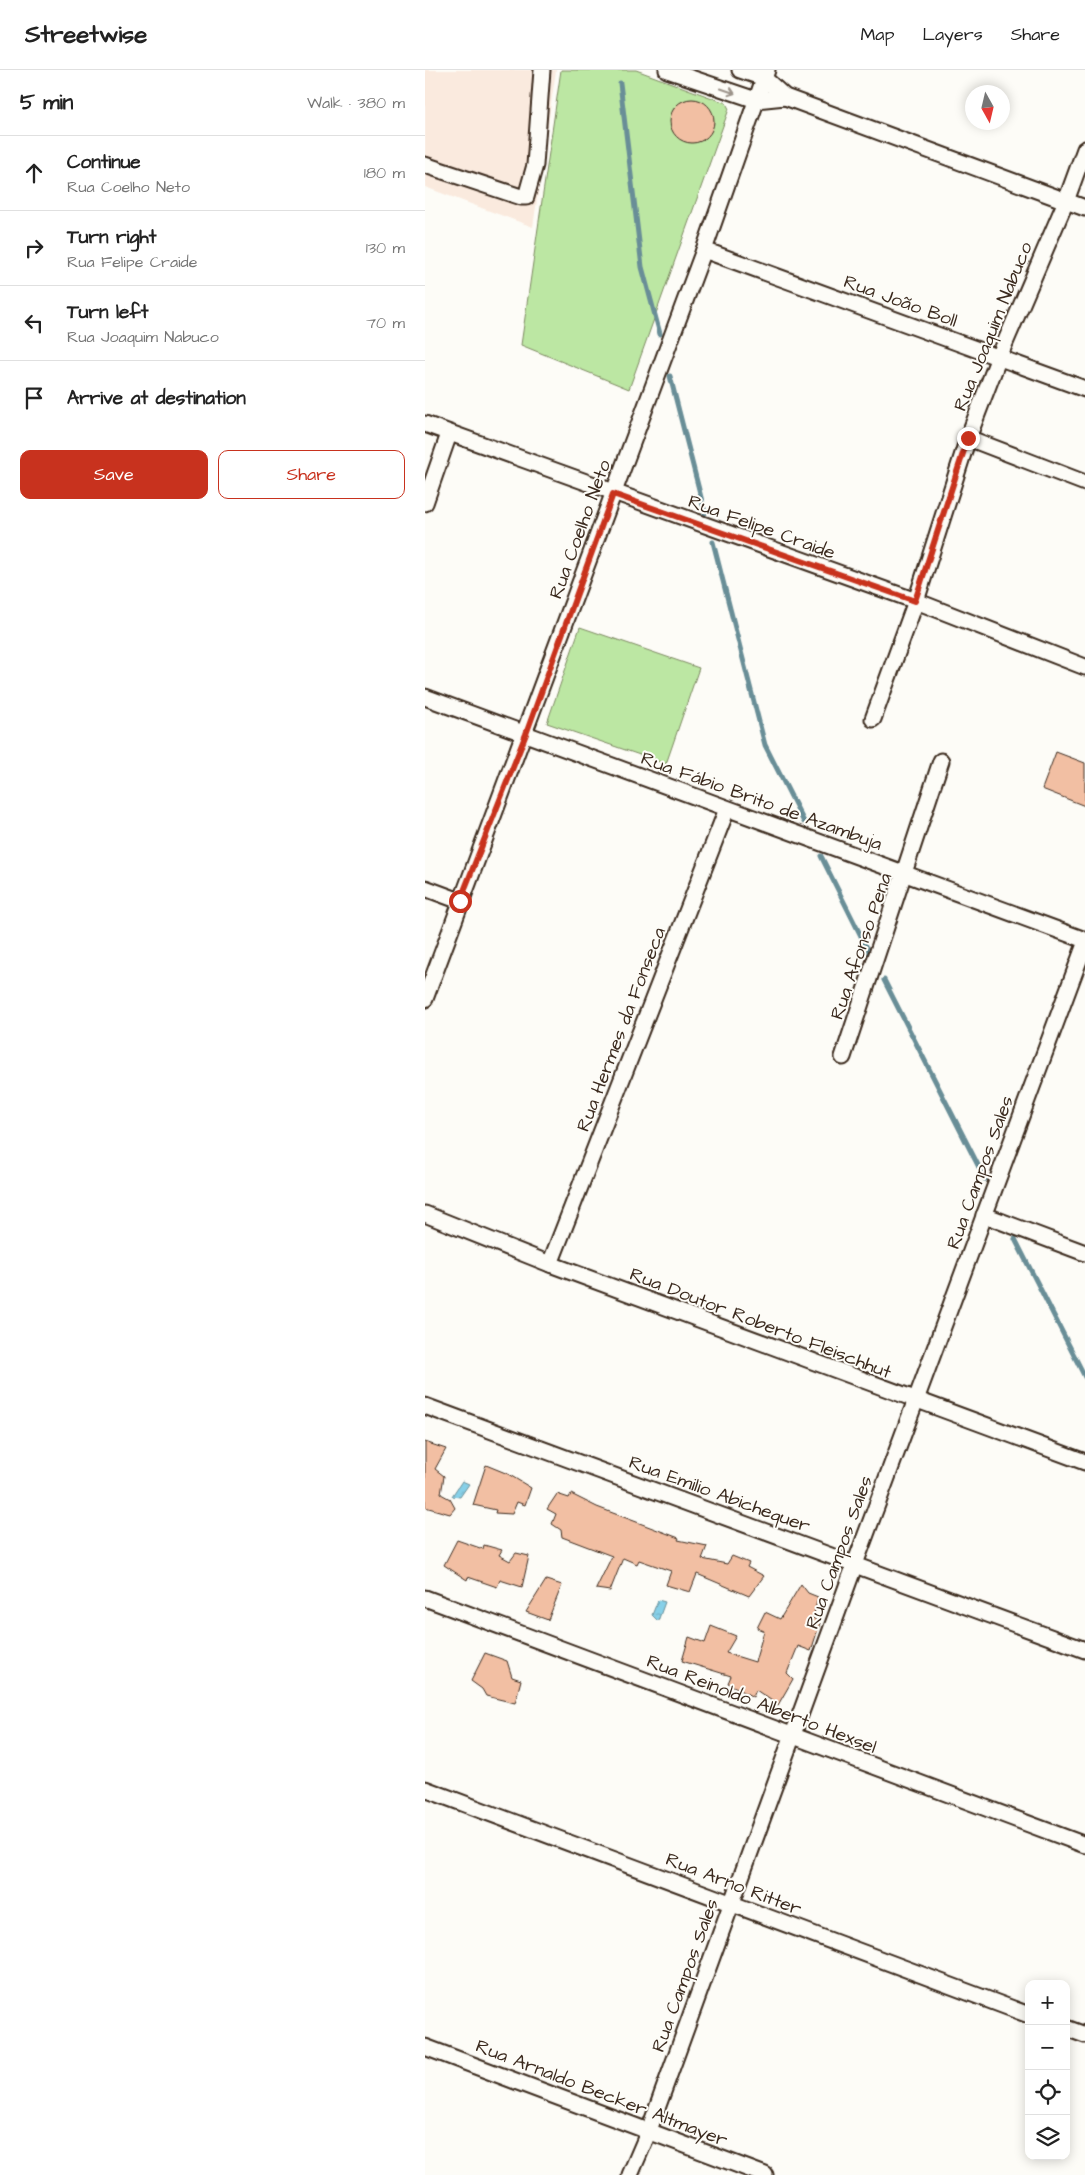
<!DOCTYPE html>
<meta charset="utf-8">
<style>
body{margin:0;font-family:"Architects Daughter",sans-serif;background:#f2f2f2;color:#222}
.controls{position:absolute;right:15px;bottom:15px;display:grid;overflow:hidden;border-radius:10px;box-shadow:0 2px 12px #0003}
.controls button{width:45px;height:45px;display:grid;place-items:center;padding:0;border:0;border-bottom:1px solid #e0e0e0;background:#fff;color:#222;font:25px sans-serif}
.compass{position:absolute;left:540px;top:15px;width:45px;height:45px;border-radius:50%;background:#fff;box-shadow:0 2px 12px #0003;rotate:172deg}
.stop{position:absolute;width:15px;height:15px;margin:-11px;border:4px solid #c8321e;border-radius:50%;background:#fff}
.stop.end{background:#c8321e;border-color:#fff;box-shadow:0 1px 5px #0008}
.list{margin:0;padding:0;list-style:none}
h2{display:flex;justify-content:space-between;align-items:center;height:65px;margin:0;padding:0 20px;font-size:21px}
h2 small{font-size:16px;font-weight:400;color:#767676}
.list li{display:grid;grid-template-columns:32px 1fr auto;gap:15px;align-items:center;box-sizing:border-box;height:75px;padding:0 20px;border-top:1px solid #e0e0e0}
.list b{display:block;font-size:19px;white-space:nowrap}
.list p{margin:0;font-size:16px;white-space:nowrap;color:#767676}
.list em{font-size:16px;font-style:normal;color:#767676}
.actions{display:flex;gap:10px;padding:15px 20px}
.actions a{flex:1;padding:11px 0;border:1px solid #c8321e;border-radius:10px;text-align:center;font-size:18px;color:#c8321e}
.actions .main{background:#c8321e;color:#fff}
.icon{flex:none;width:28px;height:28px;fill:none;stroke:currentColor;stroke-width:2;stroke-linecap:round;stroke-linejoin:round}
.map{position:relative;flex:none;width:660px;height:2105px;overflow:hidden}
header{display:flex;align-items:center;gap:30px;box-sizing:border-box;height:70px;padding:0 25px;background:#fff;border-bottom:1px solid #e0e0e0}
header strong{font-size:24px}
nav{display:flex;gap:28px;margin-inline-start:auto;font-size:18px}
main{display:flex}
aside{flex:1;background:#fff}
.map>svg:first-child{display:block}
.built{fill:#faeade}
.green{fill:#bce7a3;stroke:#7c8860}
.water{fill:url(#water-ripples);stroke:#698e97}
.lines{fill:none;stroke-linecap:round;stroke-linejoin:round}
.stream{stroke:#698e97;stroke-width:5}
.building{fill:#f2bfa3;stroke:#3b2a1e}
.minor-casing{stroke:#3b2a1e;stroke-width:19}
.minor{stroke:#fdfcf7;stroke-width:15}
.oneway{stroke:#9c938a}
.route{stroke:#c8321e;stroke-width:6}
.labels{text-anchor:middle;stroke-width:4;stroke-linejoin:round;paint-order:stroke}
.street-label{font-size:19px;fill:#3b2a1e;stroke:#fdfcf7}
</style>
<header>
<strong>Streetwise</strong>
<nav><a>Map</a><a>Layers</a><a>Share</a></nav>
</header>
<main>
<aside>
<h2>5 min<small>Walk · 380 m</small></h2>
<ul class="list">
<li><svg class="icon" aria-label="ahead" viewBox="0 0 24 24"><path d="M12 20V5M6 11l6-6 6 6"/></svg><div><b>Continue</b><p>Rua Coelho Neto</p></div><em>180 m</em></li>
<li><svg class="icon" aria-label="right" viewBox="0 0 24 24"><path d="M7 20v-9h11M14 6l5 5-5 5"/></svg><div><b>Turn right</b><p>Rua Felipe Craide</p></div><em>130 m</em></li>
<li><svg class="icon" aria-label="left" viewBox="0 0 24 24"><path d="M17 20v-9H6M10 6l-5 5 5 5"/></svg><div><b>Turn left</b><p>Rua Joaquim Nabuco</p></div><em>70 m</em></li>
<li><svg class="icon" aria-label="arrive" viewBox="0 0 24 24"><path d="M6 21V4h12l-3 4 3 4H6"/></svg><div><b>Arrive at destination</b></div></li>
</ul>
<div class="actions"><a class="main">Save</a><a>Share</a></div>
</aside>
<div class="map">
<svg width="660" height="2105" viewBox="0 0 660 2105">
<defs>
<pattern id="water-ripples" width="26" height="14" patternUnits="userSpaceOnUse" patternTransform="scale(1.25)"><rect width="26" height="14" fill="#87d0e8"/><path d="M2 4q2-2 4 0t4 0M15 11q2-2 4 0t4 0" fill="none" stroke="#75b3c7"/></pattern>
</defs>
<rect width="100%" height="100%" fill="#fdfcf7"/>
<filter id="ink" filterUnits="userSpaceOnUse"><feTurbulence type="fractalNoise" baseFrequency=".02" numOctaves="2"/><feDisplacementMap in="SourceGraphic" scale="10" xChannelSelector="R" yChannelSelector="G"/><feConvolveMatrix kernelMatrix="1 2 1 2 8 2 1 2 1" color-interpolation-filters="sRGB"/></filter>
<g filter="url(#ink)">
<path class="built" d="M0,0H131L108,157L0,117Z"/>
<g class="green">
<path d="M136,0H211L301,33L304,39L204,319L96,275Z"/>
<path d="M155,557L274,598L241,694L122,653Z"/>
</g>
<g class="water">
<path d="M37,1411L44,1414L35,1427L27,1426Z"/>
<path d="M233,1530L240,1532L233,1551L227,1545Z"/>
</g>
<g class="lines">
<g class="stream">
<path d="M195,13L217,197L235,264"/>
<path d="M245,306L280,443"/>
<path d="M288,472L340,675L379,752"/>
<path d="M396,786L444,882"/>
<path d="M459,910L560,1109"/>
<path d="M590,1169L660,1307"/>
</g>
</g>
<g class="building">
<circle cx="267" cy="51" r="22"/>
<path d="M631,682L660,693V736L617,719Z"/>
<path d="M0,1372L21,1379L10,1399L19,1406L16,1424L25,1429L30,1438L25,1444L0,1437Z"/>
<path d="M61,1395L83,1404L106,1418L100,1435L92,1432L87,1444L70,1443L71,1440L48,1435Z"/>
<path d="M132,1424L144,1428L146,1424L172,1437L254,1468L253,1470L282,1476L277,1489L302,1494L307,1486L324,1493L322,1497L339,1506L324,1526L272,1504L265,1522L241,1515L246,1501L214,1490L212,1494L198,1488L185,1521L171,1519L187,1486L137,1467L136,1460L127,1454L131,1444L122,1439Z"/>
<path d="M32,1470L58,1479L59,1475L77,1480L74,1485L85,1491L91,1483L104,1486L97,1517L75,1510L72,1517L43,1507L42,1510L19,1495Z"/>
<path d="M121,1510L137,1515L123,1550L101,1542Z"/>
<path d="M376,1514L383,1523L393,1527L388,1548L395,1553L386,1581L373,1576L362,1603L368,1609L353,1635L331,1620L328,1627L303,1613L306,1606L257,1591L264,1567L280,1573L286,1556L311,1566L301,1583L330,1592L339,1561L332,1558L340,1542L355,1549Z"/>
<path d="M60,1583L82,1591L87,1607L96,1610L90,1633L61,1626L57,1619L46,1611Z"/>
</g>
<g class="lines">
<g class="minor-casing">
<g id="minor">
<path d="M242,0L331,30L360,27"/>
<path d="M315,0L339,8L360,27L660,138"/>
<path d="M0,95L96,127H101L110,95L117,0"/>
<path d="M279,180L660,319"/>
<path d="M0,354L491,531L660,597"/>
<path d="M543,368L660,413"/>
<path d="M0,433L24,364"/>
<path d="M0,627L660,870"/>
<path d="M448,649L491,531L543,368L574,287L641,131L660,79"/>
<path d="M0,818L35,831"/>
<path d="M0,929L279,180L342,0"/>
<path d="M418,987L516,691"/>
<path d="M0,1144L125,1194L660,1392"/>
<path d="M559,1145L660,1183"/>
<path d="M125,1194L302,739"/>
<path d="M0,1336L660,1580"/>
<path d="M0,1528L660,1775"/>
<path d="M0,1719L604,1945"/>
<path d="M641,1958L660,1965"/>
<path d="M0,1977L340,2105"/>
<path d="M205,2105L223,2063L430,1494L660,874"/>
</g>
</g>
<use href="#minor" class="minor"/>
</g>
<defs><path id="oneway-shaft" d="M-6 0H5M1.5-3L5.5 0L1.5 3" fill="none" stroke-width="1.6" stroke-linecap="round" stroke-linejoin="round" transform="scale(1.25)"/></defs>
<use class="oneway" href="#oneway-shaft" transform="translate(303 21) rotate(19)"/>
</g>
<g class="lines" filter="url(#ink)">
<path class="route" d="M35,831L101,664L188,424L490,531L543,368"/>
</g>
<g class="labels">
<g class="street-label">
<text transform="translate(476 230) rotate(20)" y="7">Rua João Boll</text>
<text transform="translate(567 256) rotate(-68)" y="7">Rua Joaquim Nabuco</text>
<text transform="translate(337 456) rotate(20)" y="7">Rua Felipe Craide</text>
<text transform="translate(154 459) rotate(-70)" y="7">Rua Coelho Neto</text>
<text transform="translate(337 730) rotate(20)" y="7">Rua Fábio Brito de Azambuja</text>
<text transform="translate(435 876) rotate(-71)" y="7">Rua Afonso Pena</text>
<text transform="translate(195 959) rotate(-69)" y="7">Rua Hermes da Fonseca</text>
<text transform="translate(554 1102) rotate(-70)" y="7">Rua Campos Sales</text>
<text transform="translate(336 1252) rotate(21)" y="7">Rua Doutor Roberto Fleischhut</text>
<text transform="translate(295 1423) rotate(20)" y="7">Rua Emilio Abichequer</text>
<text transform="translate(413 1482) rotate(-70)" y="7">Rua Campos Sales</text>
<text transform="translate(337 1633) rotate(21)" y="7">Rua Reinoldo Alberto Hexsel</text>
<text transform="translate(309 1813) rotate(21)" y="7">Rua Arno Ritter</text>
<text transform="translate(259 1905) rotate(-70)" y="7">Rua Campos Sales</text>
<text transform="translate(177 2022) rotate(21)" y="7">Rua Arnaldo Becker Altmayer</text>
</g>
</g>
</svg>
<div class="controls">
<button>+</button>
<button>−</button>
<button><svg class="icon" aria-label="locate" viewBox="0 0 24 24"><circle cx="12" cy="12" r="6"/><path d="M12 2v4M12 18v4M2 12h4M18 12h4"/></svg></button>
<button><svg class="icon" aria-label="layers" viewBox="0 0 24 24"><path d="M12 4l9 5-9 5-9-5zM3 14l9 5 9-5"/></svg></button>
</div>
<svg class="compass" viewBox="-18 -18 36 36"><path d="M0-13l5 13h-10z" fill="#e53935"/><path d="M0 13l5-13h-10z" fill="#767676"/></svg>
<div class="stop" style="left:35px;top:831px"></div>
<div class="stop end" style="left:543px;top:368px"></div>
</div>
</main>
